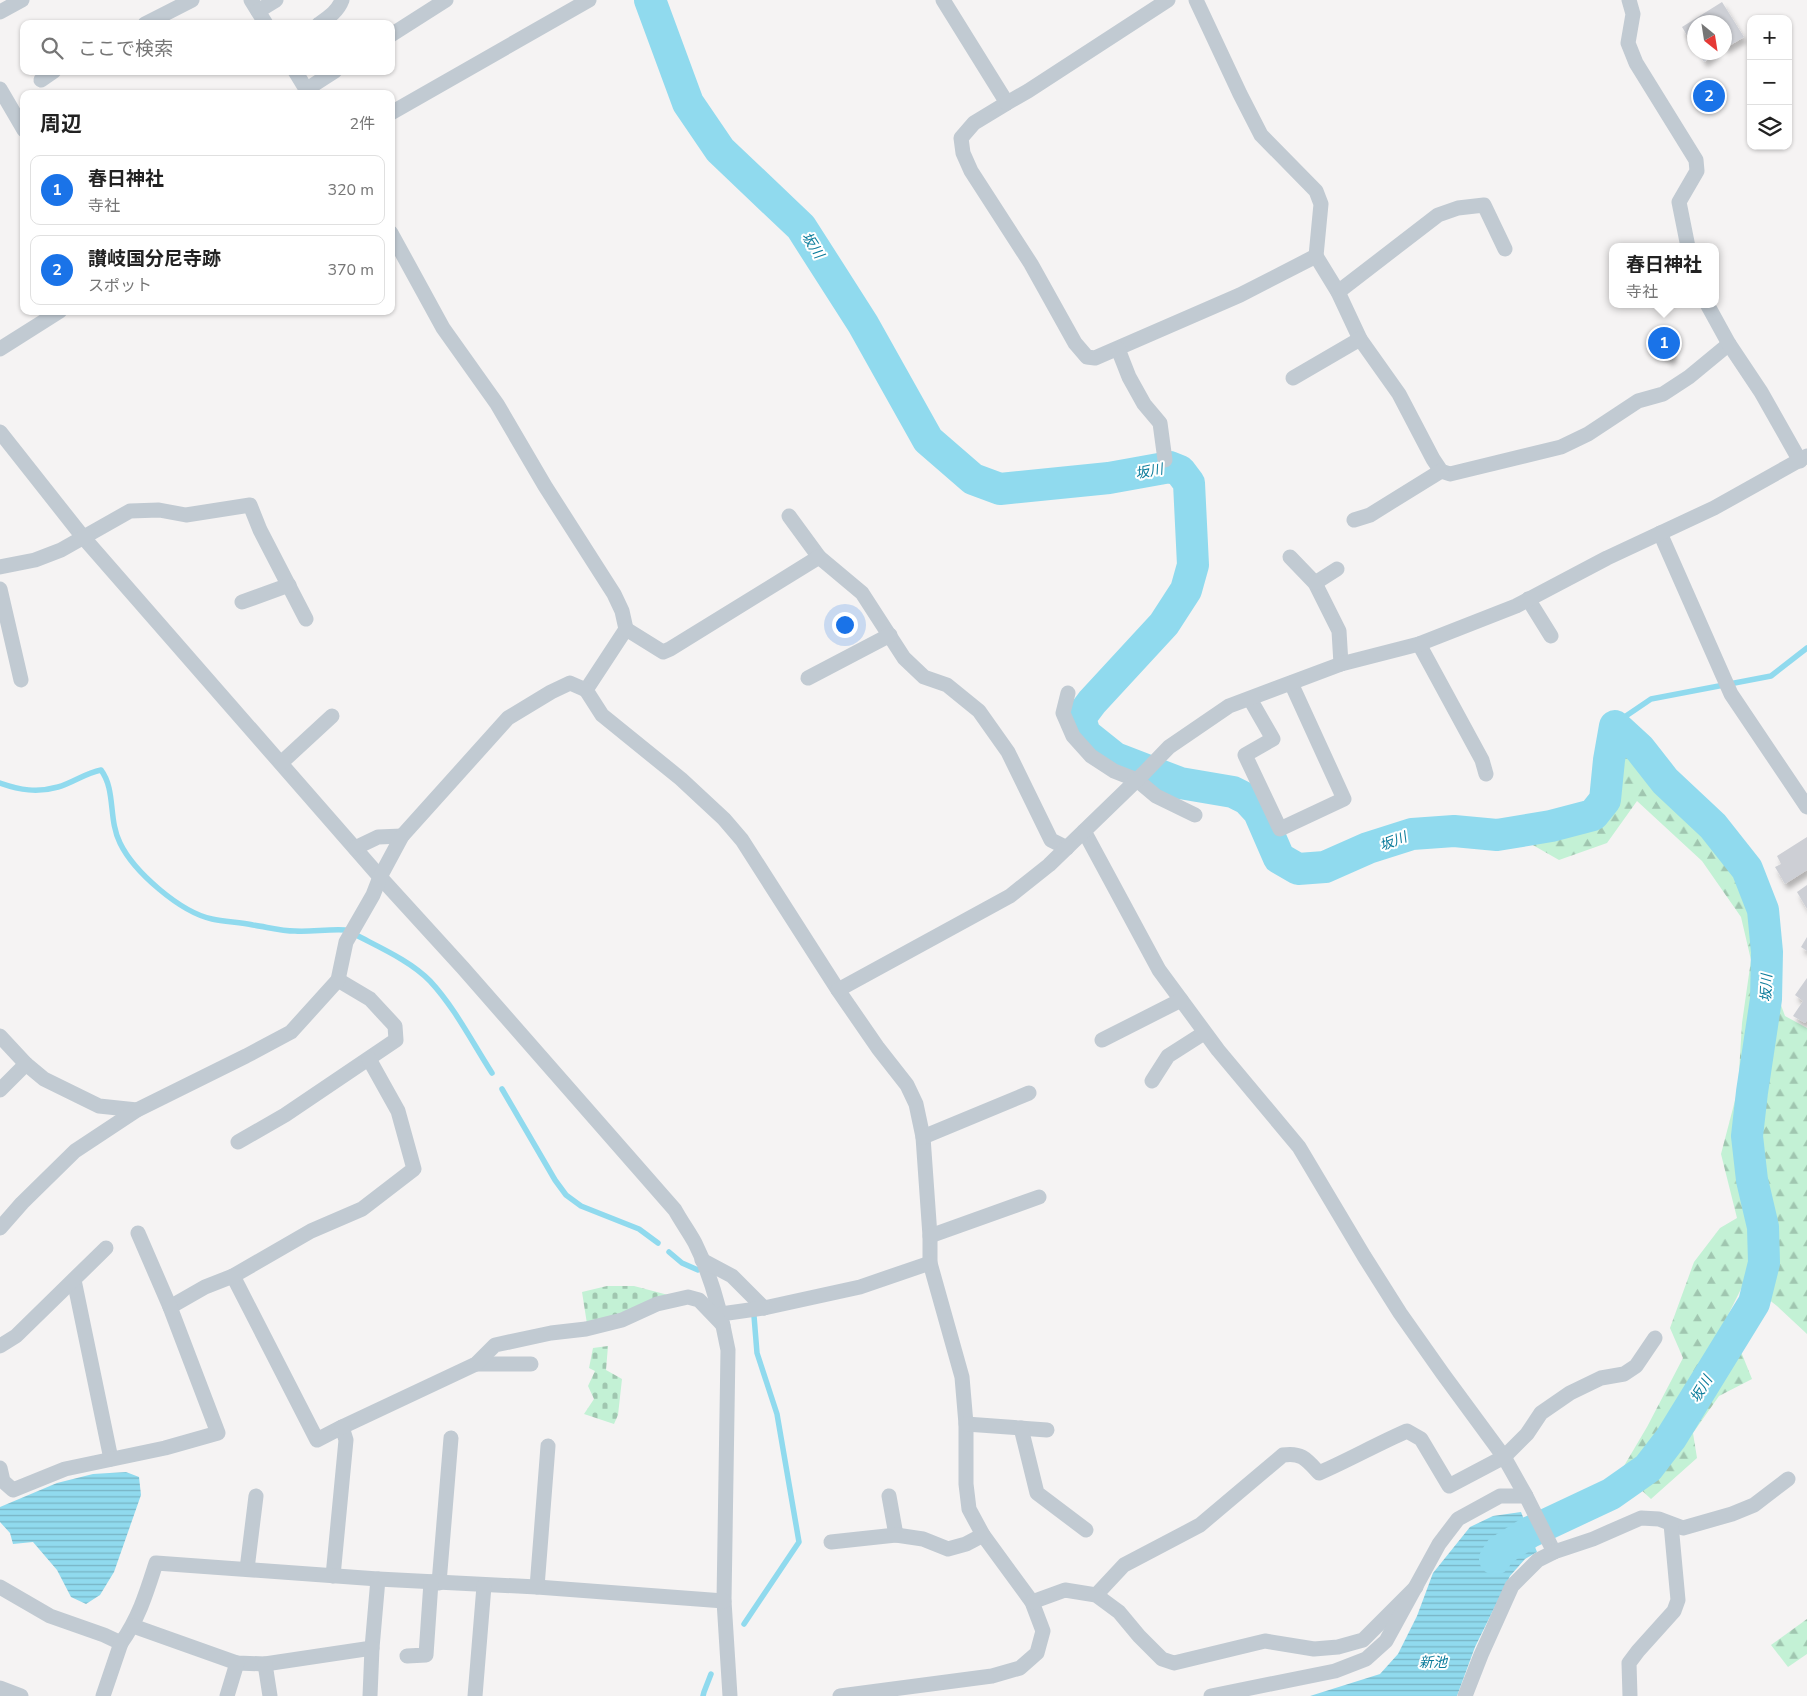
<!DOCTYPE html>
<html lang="ja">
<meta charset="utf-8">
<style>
body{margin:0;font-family:"Nunito Sans","Noto Sans JP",sans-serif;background:#f6f6f6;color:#222}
.controls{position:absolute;right:15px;top:15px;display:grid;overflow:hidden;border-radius:10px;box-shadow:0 1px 4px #0004}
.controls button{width:45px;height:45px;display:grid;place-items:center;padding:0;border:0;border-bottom:1px solid #e0e0e0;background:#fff;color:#222;font:25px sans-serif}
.compass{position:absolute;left:1687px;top:15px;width:45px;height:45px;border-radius:50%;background:#fff;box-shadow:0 1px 4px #0004;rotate:150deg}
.you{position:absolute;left:844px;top:624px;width:18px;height:18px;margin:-12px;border:4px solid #fff;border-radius:50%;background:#1a73e8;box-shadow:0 0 0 8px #1a73e833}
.badge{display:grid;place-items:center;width:32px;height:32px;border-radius:50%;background:#1a73e8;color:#fff;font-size:16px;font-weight:700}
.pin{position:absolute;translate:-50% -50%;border:2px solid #fff;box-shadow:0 1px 5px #0006}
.popup{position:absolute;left:1609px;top:243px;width:110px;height:65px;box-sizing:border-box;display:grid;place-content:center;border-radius:10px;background:#fff;filter:drop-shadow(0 1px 4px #0005);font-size:16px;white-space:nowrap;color:#767676}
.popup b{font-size:19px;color:#222}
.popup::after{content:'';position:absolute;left:50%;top:100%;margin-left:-10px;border:10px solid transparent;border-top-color:#fff}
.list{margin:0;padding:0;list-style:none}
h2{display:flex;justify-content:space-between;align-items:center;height:65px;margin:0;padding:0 20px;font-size:21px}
h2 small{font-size:16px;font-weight:400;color:#767676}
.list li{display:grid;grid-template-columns:32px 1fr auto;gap:15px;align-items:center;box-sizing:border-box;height:70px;margin:0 10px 10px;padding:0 10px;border:1px solid #e0e0e0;border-radius:10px}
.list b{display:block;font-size:19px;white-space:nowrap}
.list p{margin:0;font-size:16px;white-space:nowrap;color:#767676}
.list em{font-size:16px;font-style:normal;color:#767676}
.icon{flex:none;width:28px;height:28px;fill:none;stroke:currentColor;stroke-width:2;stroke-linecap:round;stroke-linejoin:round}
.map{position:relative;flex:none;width:1807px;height:1696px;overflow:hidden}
.search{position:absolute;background:#fff;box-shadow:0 1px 4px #0004;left:20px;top:20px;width:375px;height:55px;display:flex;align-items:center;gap:12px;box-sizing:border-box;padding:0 18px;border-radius:10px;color:#767676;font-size:19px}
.panel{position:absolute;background:#fff;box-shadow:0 1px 4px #0004;left:20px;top:90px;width:375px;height:225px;border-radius:10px}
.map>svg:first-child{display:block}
.forest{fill:url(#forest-firs)}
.cemetery{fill:url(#cemetery-stones)}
.water{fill:url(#water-rules)}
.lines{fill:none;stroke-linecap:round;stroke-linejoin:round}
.stream{stroke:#90daee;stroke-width:5.5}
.river{stroke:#90daee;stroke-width:32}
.building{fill:#cdcfd5;filter:url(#shadow)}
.minor{stroke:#c1cad2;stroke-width:15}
.labels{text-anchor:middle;stroke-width:4;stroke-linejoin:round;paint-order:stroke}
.water-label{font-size:14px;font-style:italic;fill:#0c7c9b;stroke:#fff}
</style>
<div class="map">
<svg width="1807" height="1696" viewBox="0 0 1807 1696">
<defs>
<pattern id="forest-firs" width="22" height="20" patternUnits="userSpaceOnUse" patternTransform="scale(1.25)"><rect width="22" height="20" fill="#c3f1d5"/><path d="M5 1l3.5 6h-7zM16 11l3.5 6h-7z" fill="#a0c6b0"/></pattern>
<pattern id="cemetery-stones" width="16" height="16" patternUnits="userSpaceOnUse" patternTransform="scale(1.25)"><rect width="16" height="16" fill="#c3f1d5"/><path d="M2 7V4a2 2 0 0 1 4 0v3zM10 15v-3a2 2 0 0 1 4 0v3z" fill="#a0c6b0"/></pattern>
<pattern id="water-rules" width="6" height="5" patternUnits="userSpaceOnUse" patternTransform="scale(1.25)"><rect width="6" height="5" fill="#90daee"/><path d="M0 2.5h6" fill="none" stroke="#78b4c4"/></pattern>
<filter id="shadow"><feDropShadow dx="3" dy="5.5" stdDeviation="2.5" flood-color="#0004"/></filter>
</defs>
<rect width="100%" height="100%" fill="#f5f3f3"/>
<g class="forest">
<path d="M1620,744L1709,834L1744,887L1754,932L1785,1016L1807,1028V1334L1777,1306L1745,1281L1727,1317L1752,1379L1719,1396L1693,1433L1697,1458L1651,1499L1621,1471L1647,1427L1683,1358L1670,1328L1694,1262L1720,1228L1737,1218L1721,1154L1738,1089L1742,1023L1751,960L1741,917L1702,861L1637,801L1607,843L1559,860L1524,840L1582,826L1607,814Z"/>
<path d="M1807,1619V1654L1788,1667L1771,1645Z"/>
</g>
<g class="cemetery">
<path d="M607,1286H634L672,1296L587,1324L582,1292Z"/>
<path d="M608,1346L606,1370L622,1379L618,1415L614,1424L584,1414L594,1399L588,1386L595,1371L589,1368L593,1348Z"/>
</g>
<g class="water">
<path d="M126,1472L139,1477L141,1495L114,1572L100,1595L86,1604L71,1597L57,1570L33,1542L13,1544L10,1533L0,1522V1507L57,1483L93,1474Z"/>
<path d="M1521,1512L1537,1552L1525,1559L1510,1576L1475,1647L1457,1696H1310L1380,1674L1398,1654L1417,1616L1433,1573L1470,1527L1493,1516Z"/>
</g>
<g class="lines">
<g class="stream">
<path d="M1615,726L1623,718L1651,699L1771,676L1807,648"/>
<path d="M0,783C20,790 37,793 58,787C73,783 85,773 101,770C116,790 108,819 120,843C134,872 180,912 212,919C225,922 240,922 253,925C267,927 281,931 295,931C311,932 328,929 345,930"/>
<path d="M358,936C381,948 412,962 430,981C455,1008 472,1042 492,1073"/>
<path d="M502,1089L555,1180L566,1195L581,1206L639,1229L658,1243"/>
<path d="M669,1252L682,1263L698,1270"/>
<path d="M744,1624L799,1542L777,1414L757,1353L754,1316"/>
<path d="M703,1696L704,1692L711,1674"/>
</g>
<path class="river" d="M650,0L688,103L720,150L801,227L863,324L928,440L973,479L1000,489L1109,478L1170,467L1180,471L1189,483L1193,565L1186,590L1164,624L1092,702L1080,718L1085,734L1115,758L1180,783L1233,792L1247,799L1259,812L1279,858L1298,869L1325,867L1368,848L1412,834L1454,831L1497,835L1551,826L1593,815L1605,800L1609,760L1615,726L1640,749L1665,781L1713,826L1747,869L1763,910L1767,952L1766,999L1752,1092L1747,1136L1752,1180L1763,1227L1764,1263L1754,1303L1671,1438L1648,1468L1611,1494L1530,1532L1500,1551L1495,1559"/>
</g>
<g class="building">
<path d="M1722,2L1744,37L1724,49V22H1694V47L1682,27Z"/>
<path d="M1698,52H1719L1704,62Z"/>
<path d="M1668,327L1672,334L1669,335L1673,342L1670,344L1675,357L1668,361L1666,356L1663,357L1660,351L1656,354L1648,340L1653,337L1651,334Z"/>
<path d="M1807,837V870L1785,884L1775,867L1781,864L1777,856Z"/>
<path d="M1807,885V909L1797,892Z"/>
<path d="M1807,937V951L1801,947Z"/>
<path d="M1807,978V1020L1805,1023L1793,1016L1803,1001L1795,995Z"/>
</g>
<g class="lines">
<g class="minor">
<path d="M251,0L266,24"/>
<path d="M943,0L1007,103L974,123L961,138L963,153L971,171L1031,264L1075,343L1087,357L1095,358L1240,295L1316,256L1338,292L1360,339L1399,394L1433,459L1441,471L1450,474L1561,447L1588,434L1638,401L1663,394L1689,377L1729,344"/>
<path d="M1196,0L1240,94L1261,135L1316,191L1321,204L1316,256"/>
<path d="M1629,0L1633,14L1628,43L1636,63L1696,160L1697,171L1679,202L1688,247"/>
<path d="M258,11L276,0"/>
<path d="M0,12L22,0"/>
<path d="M145,24L192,0"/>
<path d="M319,24C329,17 338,11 342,0"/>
<path d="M391,35L446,0"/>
<path d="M295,71L309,94"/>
<path d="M41,80L54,71"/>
<path d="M0,89L24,130"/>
<path d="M307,89L335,71"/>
<path d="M1007,103L1028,91L1168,0"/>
<path d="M391,113L589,0"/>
<path d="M391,233L443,328L497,404L545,486L614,594L622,611L626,629L586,690L602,715L681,779L724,819L742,840L838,990L878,1048L907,1085L916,1104L923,1137L930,1236V1263L962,1377L966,1424V1484L969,1509L983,1535L1032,1602L1043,1631L1037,1653L1020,1668L992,1676L840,1696"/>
<path d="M1338,292L1438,215L1458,208L1484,205L1505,249"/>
<path d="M1707,304L1729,344L1761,392L1800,461"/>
<path d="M0,349L60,311"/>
<path d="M1118,349L1129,377L1144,404L1160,423L1165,460"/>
<path d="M1293,378L1360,339"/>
<path d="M0,432L83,537L380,877L463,968L675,1210C681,1221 689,1232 695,1243C712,1277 721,1313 728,1350L724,1601L730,1696"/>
<path d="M789,516L819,557"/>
<path d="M1354,520L1370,515L1441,471"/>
<path d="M1660,533L1731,694L1807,807"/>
<path d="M1290,557L1315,583L1339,631L1341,664"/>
<path d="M0,567L35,560L61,550L130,511L159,510L186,515L250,505L260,530L306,619"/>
<path d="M1315,583L1337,569"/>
<path d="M0,589L21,680"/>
<path d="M1528,599L1551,636"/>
<path d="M242,602L289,585"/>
<path d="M626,629L663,652L670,649L819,557L862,593L904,658L924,677L947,685L979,711L1008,752L1051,840L1067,848"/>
<path d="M1419,644L1482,760L1486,774"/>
<path d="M808,678L890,635"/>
<path d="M1068,693L1063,713L1073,736L1091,756L1114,771L1137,780L1156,796L1195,815"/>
<path d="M1250,699L1273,739L1245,755L1280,829L1344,799L1291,683"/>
<path d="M281,763L332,716"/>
<path d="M1084,831L1159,970L1218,1050L1299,1147L1364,1256L1400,1313L1443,1374L1504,1457L1526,1496L1554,1552"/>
<path d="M355,848L378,837L402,836"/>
<path d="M838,990L1010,896L1049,865L1143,774L1169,747L1229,706L1341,664L1419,644L1516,606L1607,558L1714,508L1807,456"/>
<path d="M0,1036L26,1064L44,1079L99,1106L137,1110"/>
<path d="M1102,1040L1181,1000"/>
<path d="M1152,1081L1168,1056L1204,1033"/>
<path d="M0,1090L26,1064"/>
<path d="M923,1137L1029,1093"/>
<path d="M238,1142L285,1115L396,1040L395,1026L370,999L338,980"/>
<path d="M0,1228L22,1203L75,1151L137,1110L246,1056L291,1032L338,980L346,942L373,895L380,877L402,836L508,718L551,692L570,683L586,690"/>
<path d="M930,1236L1039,1197"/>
<path d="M702,1260L732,1276L764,1308L860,1287L930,1263"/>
<path d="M233,1276L317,1440L342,1427L346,1440L333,1576"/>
<path d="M74,1280L111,1459"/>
<path d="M170,1307L205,1287L233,1276L311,1231L362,1209L414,1169L398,1111L369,1059"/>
<path d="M721,1314L764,1308"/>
<path d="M0,1346L16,1336L106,1248"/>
<path d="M476,1364H531"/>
<path d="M966,1424L1047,1430"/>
<path d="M342,1427L476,1364L495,1345L551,1333L586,1329L622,1320L657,1304L688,1297L699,1300L723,1325"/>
<path d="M1021,1428L1037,1493L1086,1530"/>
<path d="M0,1468L3,1481L13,1490L65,1469L165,1448L218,1433L170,1307L138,1233"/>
<path d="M889,1496L896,1535"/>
<path d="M831,1542L896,1535L923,1539L948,1549L966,1544L983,1535"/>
<path d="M247,1569L256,1496"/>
<path d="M439,1583L451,1438"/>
<path d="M0,1587L50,1616L104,1635L121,1643C139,1618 147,1591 156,1563L378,1579L537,1587L724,1601"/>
<path d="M537,1587L548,1446"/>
<path d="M1096,1595L1124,1565L1200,1525L1283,1455C1302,1452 1307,1460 1319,1473C1349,1460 1377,1444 1407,1431L1421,1439L1449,1486L1504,1457L1527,1434L1541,1413L1570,1393L1601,1378L1624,1374L1636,1366L1655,1338"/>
<path d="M1032,1602L1065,1590L1096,1595L1119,1612L1139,1636L1162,1659L1174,1663L1265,1641L1314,1649L1338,1647L1363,1640L1416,1587"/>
<path d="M133,1626L237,1663L265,1664L372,1648L378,1579"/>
<path d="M407,1656L426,1655L431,1582"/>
<path d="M265,1664L270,1696"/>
<path d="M0,1688L21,1696"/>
<path d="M103,1696L121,1643"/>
<path d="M227,1696L237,1663"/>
<path d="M370,1696L372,1648"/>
<path d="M475,1696L484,1586"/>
<path d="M1211,1696L1335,1671L1366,1659L1386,1641L1439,1544L1458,1519L1500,1496H1526"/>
<path d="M1465,1696L1481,1655L1512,1586L1538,1560L1554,1552L1593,1539L1641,1518L1659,1519L1683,1528L1732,1514L1754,1505L1788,1479"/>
<path d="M1630,1696L1629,1663L1638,1651L1674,1611L1678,1600L1671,1524"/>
</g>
</g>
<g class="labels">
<g class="water-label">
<text transform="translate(813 245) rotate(57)" y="5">坂川</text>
<text transform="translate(1149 471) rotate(-11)" y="5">坂川</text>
<text transform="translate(1393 841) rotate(-21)" y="5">坂川</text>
<text transform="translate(1766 988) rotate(-88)" y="5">坂川</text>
<text transform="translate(1701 1389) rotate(-59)" y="5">坂川</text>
<text x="1433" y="1667">新池</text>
</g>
</g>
</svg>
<div class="controls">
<button>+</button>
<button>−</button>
<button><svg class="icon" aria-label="layers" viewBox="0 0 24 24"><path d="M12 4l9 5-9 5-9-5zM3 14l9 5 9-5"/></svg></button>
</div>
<svg class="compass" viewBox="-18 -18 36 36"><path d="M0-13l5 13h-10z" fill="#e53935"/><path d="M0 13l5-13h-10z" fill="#767676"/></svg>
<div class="you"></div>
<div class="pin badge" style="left:1664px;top:343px">1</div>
<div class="popup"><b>春日神社</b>寺社</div>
<div class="pin badge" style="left:1709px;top:96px">2</div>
<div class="search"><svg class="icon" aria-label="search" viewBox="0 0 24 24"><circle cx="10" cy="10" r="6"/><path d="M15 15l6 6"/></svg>ここで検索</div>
<section class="panel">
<h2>周辺<small>2件</small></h2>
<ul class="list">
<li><span class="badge">1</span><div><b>春日神社</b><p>寺社</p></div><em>320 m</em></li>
<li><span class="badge">2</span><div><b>讃岐国分尼寺跡</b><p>スポット</p></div><em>370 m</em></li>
</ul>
</section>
</div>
